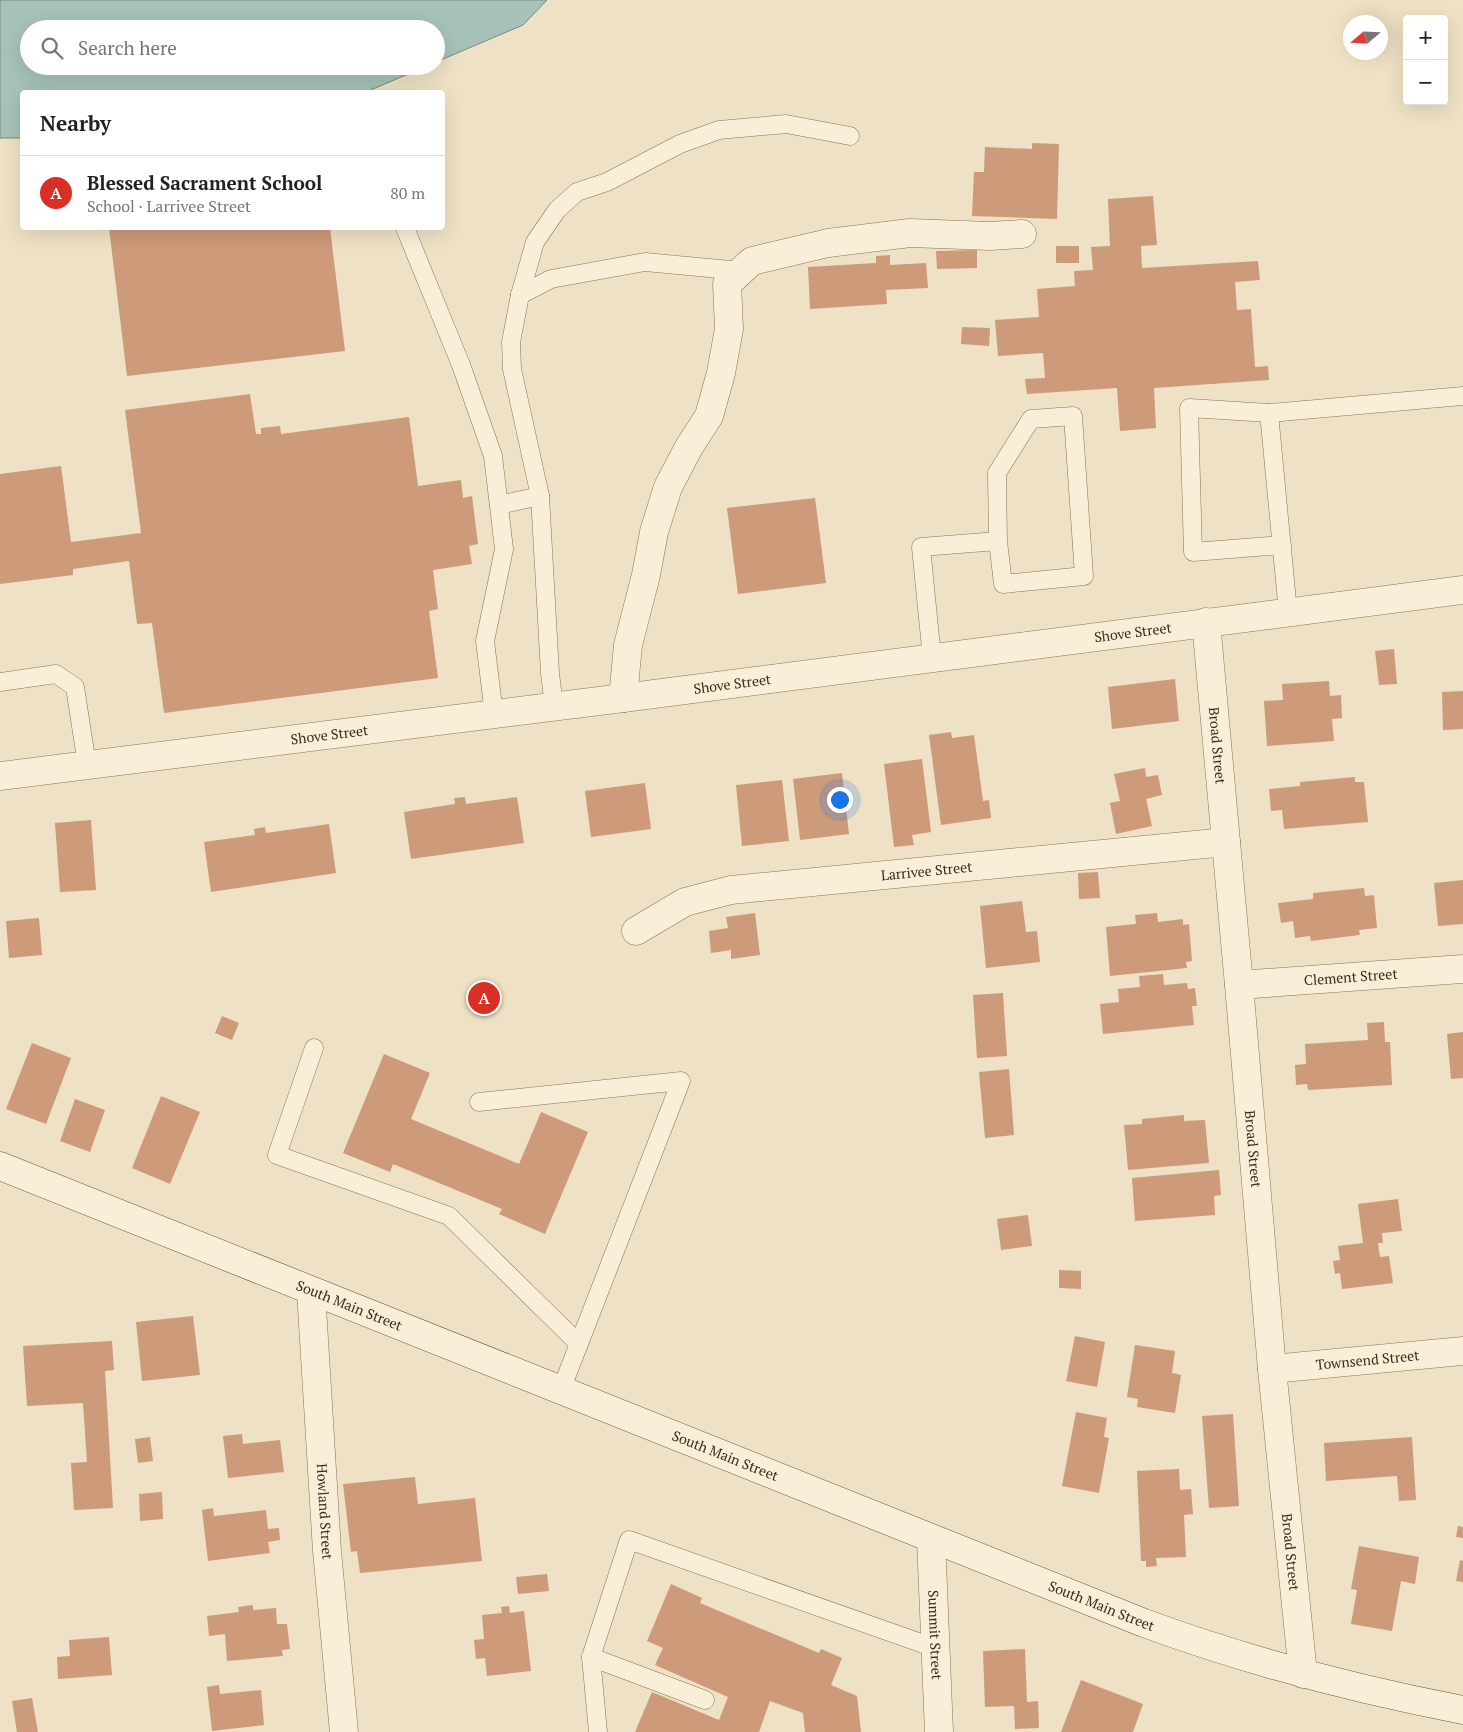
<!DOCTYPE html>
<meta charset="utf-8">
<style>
body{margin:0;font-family:"PT Serif",serif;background:#f6f6f6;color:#222}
.controls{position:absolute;right:15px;top:15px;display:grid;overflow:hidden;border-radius:5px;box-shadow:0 5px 20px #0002}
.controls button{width:45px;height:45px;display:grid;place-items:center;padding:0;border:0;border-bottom:1px solid #e0e0e0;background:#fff;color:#222;font:25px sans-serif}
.compass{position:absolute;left:1343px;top:15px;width:45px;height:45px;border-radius:50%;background:#fff;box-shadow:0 5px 20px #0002;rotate:251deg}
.you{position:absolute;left:839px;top:799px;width:18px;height:18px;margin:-12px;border:4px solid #fff;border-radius:50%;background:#1a73e8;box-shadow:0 0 0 8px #1a73e833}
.badge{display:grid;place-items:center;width:32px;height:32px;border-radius:50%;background:#d93025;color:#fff;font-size:16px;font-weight:700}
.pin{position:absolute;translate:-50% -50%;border:2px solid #fff;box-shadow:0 1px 5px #0006}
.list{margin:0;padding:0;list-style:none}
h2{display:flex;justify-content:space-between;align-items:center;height:65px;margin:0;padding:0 20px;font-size:21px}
h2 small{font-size:16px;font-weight:400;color:#767676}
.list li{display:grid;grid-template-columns:32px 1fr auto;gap:15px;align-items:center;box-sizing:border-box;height:75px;padding:0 20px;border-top:1px solid #e0e0e0}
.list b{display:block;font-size:19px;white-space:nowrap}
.list p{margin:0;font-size:16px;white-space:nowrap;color:#767676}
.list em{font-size:16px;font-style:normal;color:#767676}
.icon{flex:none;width:28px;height:28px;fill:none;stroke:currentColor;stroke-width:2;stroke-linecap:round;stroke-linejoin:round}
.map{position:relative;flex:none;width:1463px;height:1732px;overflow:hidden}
.search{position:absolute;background:#fff;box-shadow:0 5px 20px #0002;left:20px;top:20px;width:425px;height:55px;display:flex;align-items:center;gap:12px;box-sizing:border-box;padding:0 18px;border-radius:28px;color:#767676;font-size:19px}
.panel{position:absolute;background:#fff;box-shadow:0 5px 20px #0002;left:20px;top:90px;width:425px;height:140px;border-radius:5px}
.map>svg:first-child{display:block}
.water{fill:#a6c2b9;stroke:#6d9086}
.building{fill:#cd9a7a}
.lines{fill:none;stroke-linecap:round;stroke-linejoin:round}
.service-casing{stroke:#89725b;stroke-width:19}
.minor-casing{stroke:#89725b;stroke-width:29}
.secondary-casing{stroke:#6b533e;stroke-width:29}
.service{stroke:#f9eed8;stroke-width:18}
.minor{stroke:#f9eed8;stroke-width:28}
.secondary{stroke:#f9eed8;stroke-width:28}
.labels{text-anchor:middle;stroke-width:5;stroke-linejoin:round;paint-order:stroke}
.street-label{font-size:14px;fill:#392b1f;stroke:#f6ebd4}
</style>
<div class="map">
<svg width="1463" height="1732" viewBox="0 0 1463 1732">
<rect width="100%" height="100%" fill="#eee1c5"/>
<path class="water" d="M0,0H547L523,25L436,62V29H29V66H427L366,92H22V138H0Z"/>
<g class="building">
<path d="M1032,143L1059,144L1057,219L972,216L974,172H984L985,147L1032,149Z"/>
<path d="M1153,196L1157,245L1141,246L1142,268L1258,261L1260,280L1235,282L1237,310L1251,309L1255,367L1268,366L1269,380L1154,388L1156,428L1120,431L1117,388L1027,394L1025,379L1045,378L1043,353L998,356L995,320L1039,317L1037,289L1075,286L1074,271L1093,270L1091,247L1110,246L1108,199Z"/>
<path d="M109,228H330L345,351L127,376Z"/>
<rect x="1056" y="246" width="23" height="17"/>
<path d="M977,250V268L937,269L936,251Z"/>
<path d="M890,255V265L926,263L928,288L886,290L887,304L810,309L808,267L876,263V256Z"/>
<path d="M962,327L990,328L989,346L961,344Z"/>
<path d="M250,394L256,434H261V428L280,426L281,434L409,417L418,486L461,480L463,498L472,496L478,544L469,546L472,564L433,570L438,609L429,611L438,678L164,713L152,623L137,624L129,561L73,569V575L0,584V474L61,466L71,542L141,533L125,410Z"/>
<path d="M815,498L826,583L738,594L727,508Z"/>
<path d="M1394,649L1397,684L1379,685L1375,651Z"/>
<path d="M1175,679L1179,721L1112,729L1108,687Z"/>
<path d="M1329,681L1330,696L1341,695L1342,718L1332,719L1334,741L1267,746L1264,701L1283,700L1282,684Z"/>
<path d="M1463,691V729L1443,730L1442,692Z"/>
<path d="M951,732L952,738L974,735L983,801L989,800L991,818L941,825L929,735Z"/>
<path d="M922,759L931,832L912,835L914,845L894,847L884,764Z"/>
<path d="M1145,768L1146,777L1158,775L1162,795L1146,799L1152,826L1116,834L1110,803L1120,801L1114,774Z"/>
<path d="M842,773L849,834L800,840L793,779Z"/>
<path d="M1355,777V782H1364L1368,822L1284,829L1282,810L1271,811L1269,789L1300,786V782Z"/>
<path d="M782,780L789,841L742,846L736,785Z"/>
<path d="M645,783L651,829L591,837L585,791Z"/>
<path d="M465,797L466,804L517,797L524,843L411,859L404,812L455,804L454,798Z"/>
<path d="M91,820L96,890L60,892L55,823Z"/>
<path d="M329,824L336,873L211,892L204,842L255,835L254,829L265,827L266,833Z"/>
<path d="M1098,872L1100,898L1079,899L1078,873Z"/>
<path d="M1463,880V924L1438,926L1434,883Z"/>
<path d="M1364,888L1365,896L1374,895L1377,928L1359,930L1360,935L1311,941L1310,936L1295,938L1293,921L1281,923L1278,903L1313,899V893Z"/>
<path d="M1022,901L1026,932L1037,931L1040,962L986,968L980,906Z"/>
<path d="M755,913L760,955L731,959V950L711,953L709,931L728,928L726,917Z"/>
<path d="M1157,913L1158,922L1183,919V925L1189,924L1192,961L1186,962L1187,968L1110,976L1106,927L1136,924L1135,915Z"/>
<path d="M39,918L42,955L9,958L6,921Z"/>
<path d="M1163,974L1164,985L1187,983L1188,989L1195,988L1197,1006H1192L1194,1025L1103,1034L1100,1004L1119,1002L1118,989L1140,987L1139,976Z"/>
<path d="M1003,993L1007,1056L977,1058L973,995Z"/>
<path d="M222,1016L239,1023L232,1040L215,1033Z"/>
<path d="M1384,1022L1385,1042H1390L1392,1085L1308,1090L1307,1084L1296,1085L1295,1065L1306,1064L1305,1044L1368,1040L1367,1023Z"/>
<path d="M1463,1032V1078L1451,1079L1447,1034Z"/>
<path d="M32,1043L71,1058L46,1124L6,1109Z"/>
<path d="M384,1054L430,1073L411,1119L519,1164L541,1112L588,1132L545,1234L499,1214L502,1209L393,1164L390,1172L343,1153Z"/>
<path d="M1009,1069L1014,1135L985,1138L979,1072Z"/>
<path d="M161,1096L200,1112L170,1184L132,1168Z"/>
<path d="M75,1099L105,1110L90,1152L60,1141Z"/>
<path d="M1184,1115V1121L1205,1120L1209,1163L1128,1170L1124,1125L1142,1124V1119Z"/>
<path d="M1219,1170L1221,1195L1214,1196L1215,1215L1135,1221L1132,1178Z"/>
<path d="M1398,1199L1402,1231L1382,1233L1383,1243H1378L1380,1257L1389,1256L1393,1283L1342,1289L1340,1273L1335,1274L1333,1261L1340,1260L1338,1246L1363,1243L1358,1204Z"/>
<path d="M1028,1215L1032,1246L1001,1250L997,1219Z"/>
<path d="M1059,1270L1081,1271V1289L1059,1288Z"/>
<path d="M193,1316L200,1375L142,1381L136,1322Z"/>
<path d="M1075,1336L1105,1342L1097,1387L1066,1381Z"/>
<path d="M112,1341L114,1370L105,1371L113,1508L74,1510L71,1463L87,1462L83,1403L27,1406L23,1346Z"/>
<path d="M1135,1345L1175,1351L1172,1373L1181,1375L1175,1413L1137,1407L1138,1399L1127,1397Z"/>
<path d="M1076,1412L1107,1418L1104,1437L1109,1438L1099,1493L1062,1486Z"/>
<path d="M1233,1414L1239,1506L1209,1508L1202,1416Z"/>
<path d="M242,1434L243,1444L280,1440L284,1472L228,1478L223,1436Z"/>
<path d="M150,1437L153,1461L138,1463L135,1439Z"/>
<path d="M1412,1437L1416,1500L1399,1501L1397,1476L1326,1481L1324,1443Z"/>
<path d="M1179,1469L1180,1490L1191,1489L1193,1514L1184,1515L1186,1557L1156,1558L1157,1566L1146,1567V1561H1141L1137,1471Z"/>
<path d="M415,1477L418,1504L475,1498L482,1561L360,1573L357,1551L351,1552L343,1484Z"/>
<path d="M162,1492L163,1519L140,1521L139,1494Z"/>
<path d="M213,1508L214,1516L266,1510L268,1529L279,1528L280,1540L268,1542L270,1553L208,1561L202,1510Z"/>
<path d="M1458,1526L1463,1527V1538L1456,1537Z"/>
<path d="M1359,1546L1419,1557L1415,1584L1401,1581L1392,1631L1351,1624L1357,1590L1351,1589Z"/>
<path d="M1460,1560L1463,1561V1582L1456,1581Z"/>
<path d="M547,1574L549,1591L518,1594L516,1577Z"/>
<path d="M671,1584L702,1598L700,1603L819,1653L821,1649L842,1658L831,1685L857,1696L861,1732H805L803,1713L770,1701L759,1732H635L652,1692L719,1720L728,1697L655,1665L663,1648L647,1641Z"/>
<path d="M253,1605V1610L276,1608L277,1624H287L290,1649L282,1650L283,1656L227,1661L225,1634L209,1636L207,1616L239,1612L238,1607Z"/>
<path d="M509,1606L510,1613L524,1611L531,1671L487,1676L485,1658L476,1659L474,1640L484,1639L482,1615L502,1613L501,1607Z"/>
<path d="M109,1637L112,1675L58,1679L57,1657L70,1656L69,1640Z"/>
<path d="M1025,1649L1027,1702L1038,1701L1039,1728L1015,1729L1014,1706L985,1707L983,1651Z"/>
<path d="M1081,1680L1143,1704L1133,1732H1061Z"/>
<path d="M219,1685L220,1694L261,1690L264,1725L212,1731L207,1687Z"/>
<path d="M32,1698L38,1732H17L12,1701Z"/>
</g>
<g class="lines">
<g class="service-casing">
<g id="service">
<path d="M405,228L461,365L493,456L504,549L485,641L494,714"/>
<path d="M520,295L535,242L557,210L577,192L607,182L680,144L719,130L786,124L850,136"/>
<path d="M1269,413L1189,408L1193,552L1282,545"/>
<path d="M499,505L540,496"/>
<path d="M1288,612L1269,413L1463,396"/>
<path d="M932,658L921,547L998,541L997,473L1031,419L1073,416L1084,576L1003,584L998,541"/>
<path d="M0,682L56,674L75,687L87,765"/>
<path d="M554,707L550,673L540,496L512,369L511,342L520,295L551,279L645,262L741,271"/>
<path d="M314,1048L277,1155L449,1216L579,1344"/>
<path d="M479,1102L681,1081L561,1390"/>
<path d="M591,1657L705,1700"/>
<path d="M598,1732L591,1657L629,1540L935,1648"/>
</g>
</g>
<g class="minor-casing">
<g id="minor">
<path id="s1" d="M1206,622L1239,985L1272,1369L1303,1674"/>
<path d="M623,698L628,645L646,575L654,532L668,487L689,447L709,416L721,373L729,329L727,284L752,261L828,243L910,233L990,236L1022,234"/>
<path id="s2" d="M0,776L623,698L1463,590"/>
<path id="s3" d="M636,931L685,902L731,890L1226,842"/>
<path id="s4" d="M1239,985L1463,969"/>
<path id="s5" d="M311,1291L327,1551L344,1732"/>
<path id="s6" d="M1272,1369L1463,1351"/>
<path id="s7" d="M931,1539L939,1732"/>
</g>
</g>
<g class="secondary-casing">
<g id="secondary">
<path id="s8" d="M0,1166L1144,1623C1248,1661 1354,1689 1463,1710"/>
</g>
</g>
<use href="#service" class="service"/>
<use href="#minor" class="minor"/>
<use href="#secondary" class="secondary"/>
</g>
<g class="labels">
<g class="street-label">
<text dy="5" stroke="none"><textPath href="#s2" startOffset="1142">Shove Street</textPath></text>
<text dy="5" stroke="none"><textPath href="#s2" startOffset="738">Shove Street</textPath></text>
<text dy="5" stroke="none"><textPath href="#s2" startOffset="332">Shove Street</textPath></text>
<text dy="5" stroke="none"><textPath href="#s1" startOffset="124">Broad Street</textPath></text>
<text dy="5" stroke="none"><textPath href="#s3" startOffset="301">Larrivee Street</textPath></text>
<text dy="5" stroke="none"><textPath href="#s4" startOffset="112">Clement Street</textPath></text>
<text dy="5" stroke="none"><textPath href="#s1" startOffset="529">Broad Street</textPath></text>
<text dy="5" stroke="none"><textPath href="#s8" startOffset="376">South Main Street</textPath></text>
<text dy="5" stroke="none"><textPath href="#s6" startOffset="96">Townsend Street</textPath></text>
<text dy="5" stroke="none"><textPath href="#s8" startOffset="781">South Main Street</textPath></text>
<text dy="5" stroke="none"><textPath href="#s5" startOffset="221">Howland Street</textPath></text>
<text dy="5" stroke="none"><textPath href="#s1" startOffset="934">Broad Street</textPath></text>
<text dy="5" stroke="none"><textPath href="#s8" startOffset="1186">South Main Street</textPath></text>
<text dy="5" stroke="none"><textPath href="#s7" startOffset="96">Summit Street</textPath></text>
</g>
</g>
</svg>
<div class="controls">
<button>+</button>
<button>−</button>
</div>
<svg class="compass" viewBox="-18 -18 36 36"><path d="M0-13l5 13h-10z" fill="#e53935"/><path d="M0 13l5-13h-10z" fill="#767676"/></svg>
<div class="you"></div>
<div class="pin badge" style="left:484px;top:998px">A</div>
<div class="search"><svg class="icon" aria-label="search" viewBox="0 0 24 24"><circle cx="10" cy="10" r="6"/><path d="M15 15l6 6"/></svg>Search here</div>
<section class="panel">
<h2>Nearby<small></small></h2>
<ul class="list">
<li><span class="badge">A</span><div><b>Blessed Sacrament School</b><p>School · Larrivee Street</p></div><em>80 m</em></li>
</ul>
</section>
</div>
